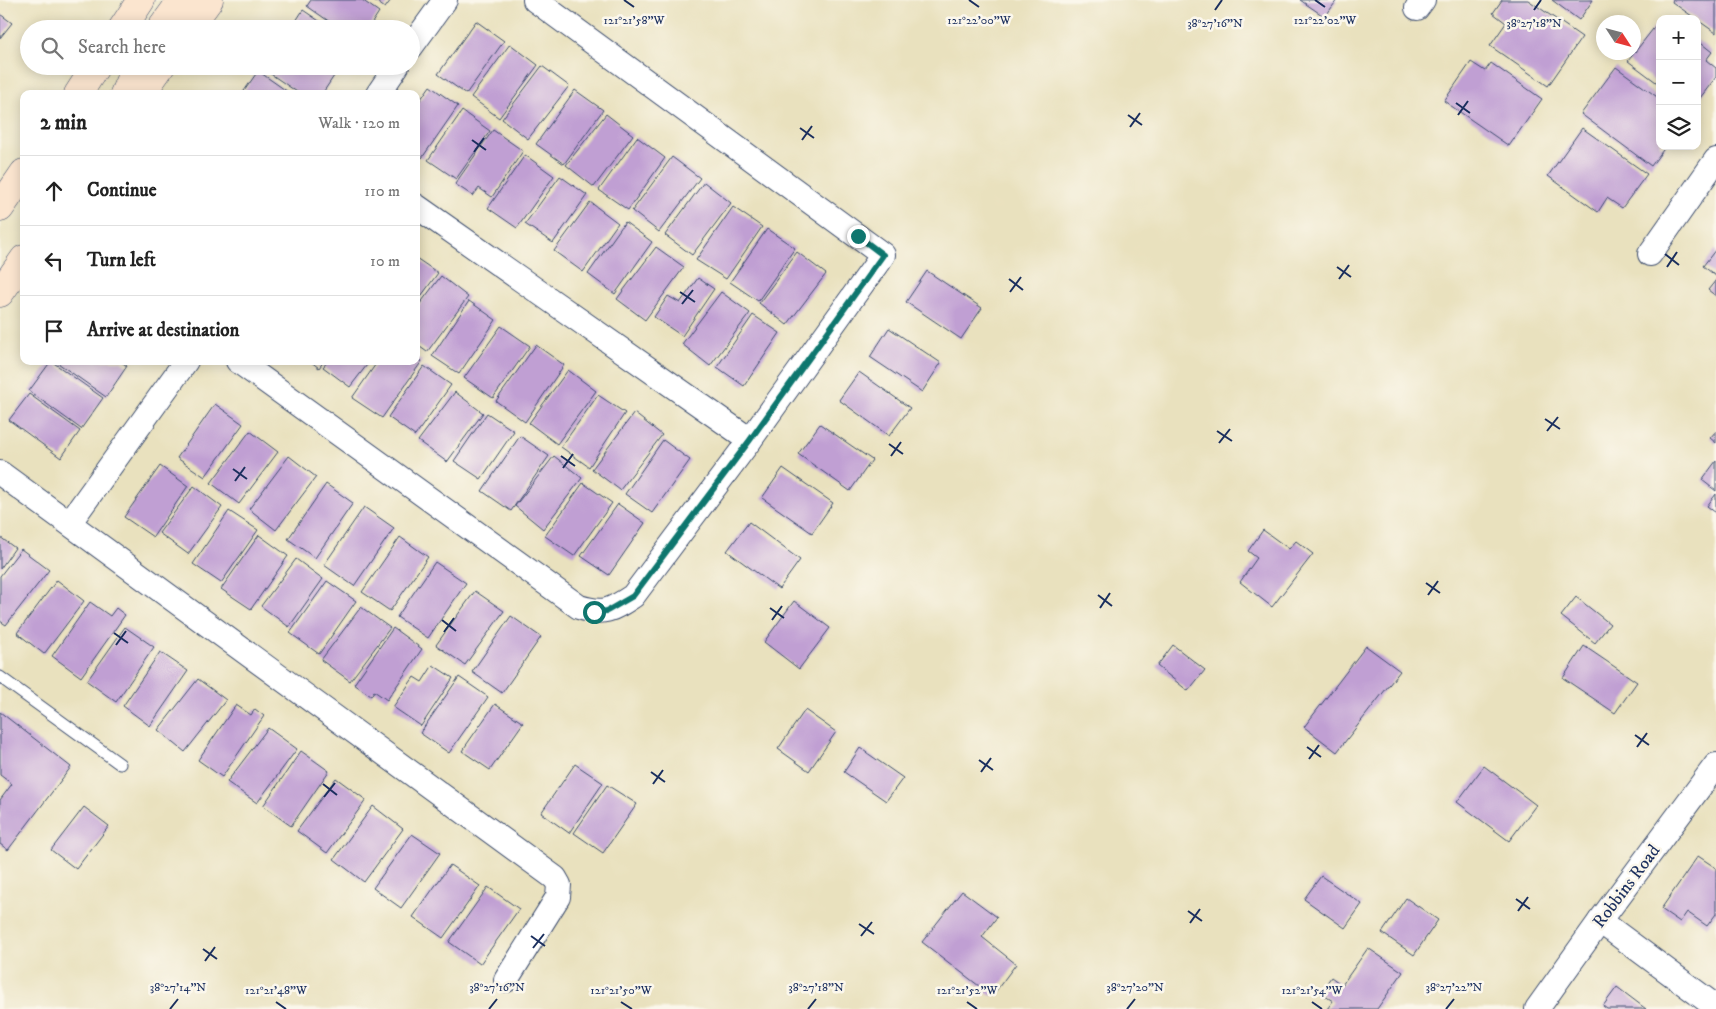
<!DOCTYPE html>
<meta charset="utf-8">
<style>
body{margin:0;font-family:"IM FELL DW Pica",serif;background:#f2f2f2;color:#222}
.controls{position:absolute;right:15px;top:15px;display:grid;overflow:hidden;border-radius:10px;box-shadow:0 2px 12px #0003}
.controls button{width:45px;height:45px;display:grid;place-items:center;padding:0;border:0;border-bottom:1px solid #e0e0e0;background:#fff;color:#222;font:25px sans-serif}
.compass{position:absolute;left:1596px;top:15px;width:45px;height:45px;border-radius:50%;background:#fff;box-shadow:0 2px 12px #0003;rotate:126deg}
.stop{position:absolute;width:15px;height:15px;margin:-11px;border:4px solid #0f766e;border-radius:50%;background:#fff}
.stop.end{background:#0f766e;border-color:#fff;box-shadow:0 1px 5px #0008}
.list{margin:0;padding:0;list-style:none}
h2{display:flex;justify-content:space-between;align-items:center;height:65px;margin:0;padding:0 20px;font-size:21px}
h2 small{font-size:16px;font-weight:400;color:#767676}
.list li{display:grid;grid-template-columns:32px 1fr auto;gap:15px;align-items:center;box-sizing:border-box;height:70px;padding:0 20px;border-top:1px solid #e0e0e0}
.list b{display:block;font-size:19px;white-space:nowrap}
.list em{font-size:16px;font-style:normal;color:#767676}
.icon{flex:none;width:28px;height:28px;fill:none;stroke:currentColor;stroke-width:2;stroke-linecap:round;stroke-linejoin:round}
.map{position:relative;flex:none;width:1716px;height:1009px;overflow:hidden}
.search{position:absolute;background:#fff;box-shadow:0 2px 12px #0003;left:20px;top:20px;width:400px;height:55px;display:flex;align-items:center;gap:12px;box-sizing:border-box;padding:0 18px;border-radius:28px;color:#767676;font-size:19px}
.panel{position:absolute;background:#fff;box-shadow:0 2px 12px #0003;left:20px;top:90px;width:400px;height:275px;border-radius:10px}
.map>svg:first-child{display:block}
.building{fill:#c09fd3}
.lines{fill:none;stroke-linecap:round;stroke-linejoin:round}
.lane-casing{stroke:#3a4a6c;stroke-width:13}
.street-casing{stroke:#3a4a6c;stroke-width:26}
.secondary-casing{stroke:#3a4a6c;stroke-width:29}
.lane{stroke:#fff;stroke-width:11}
.street{stroke:#fff;stroke-width:24}
.secondary{stroke:#fbe5cf;stroke-width:28}
.route{stroke:#0f766e;stroke-width:6}
.ticks{fill:none;stroke:#1b2f5e;stroke-width:2}
.labels{text-anchor:middle;stroke-width:5;stroke-linejoin:round;paint-order:stroke}
.street-label{font-size:18px;fill:#1b2f5e;stroke:#fbf7ec}
.ticks-label{font-size:12px;text-anchor:middle;fill:#1b2f5e;stroke:#fbf7ec;stroke-width:5;stroke-linejoin:round;paint-order:stroke}
</style>
<div class="map">
<svg width="1716" height="1009" viewBox="0 0 1716 1009">
<rect width="100%" height="100%" fill="#fbf7ec"/>
<filter id="ink" filterUnits="userSpaceOnUse"><feTurbulence type="fractalNoise" baseFrequency=".02" numOctaves="2"/><feDisplacementMap in="SourceGraphic" scale="10" xChannelSelector="R" yChannelSelector="G"/><feConvolveMatrix kernelMatrix="1 2 1 2 8 2 1 2 1" color-interpolation-filters="sRGB"/></filter>
<filter id="wash" filterUnits="userSpaceOnUse"><feTurbulence type="fractalNoise" baseFrequency=".0096" numOctaves="4" result="noise"/><feDisplacementMap in="SourceGraphic" scale="20" xChannelSelector="R" yChannelSelector="G"/><feGaussianBlur stdDeviation="1.12" result="paint"/><feColorMatrix in="noise" values="0 0 0 0 0 0 0 0 0 0 0 0 0 0 0 0 0 1.4 0 .05"/><feComposite in="paint" operator="in"/></filter>
<g filter="url(#wash)">
<rect width="100%" height="100%" fill="#e9e1be"/>
<g id="blocks">
<g class="building">
<path d="M311,0H362L379,12L368,29H340L307,6Z"/>
<path d="M374,0H391L385,8Z"/>
<path d="M1300,0H1337L1325,17Z"/>
<path d="M1502,0H1528L1582,37L1548,86L1490,46L1506,23L1493,13Z"/>
<path d="M1552,0H1593L1579,20Z"/>
<path d="M1673,0H1716V33L1672,2Z"/>
<path d="M303,10L331,29H291Z"/>
<path d="M0,14L12,23L0,38Z"/>
<path d="M1660,20V85L1628,61Z"/>
<path d="M476,21L504,41L466,94L438,74Z"/>
<path d="M1697,40L1712,52L1706,60L1716,68V77L1697,102Z"/>
<path d="M510,44L538,65L499,118L471,97Z"/>
<path d="M1471,62L1485,71L1491,63L1542,99L1509,146L1444,101Z"/>
<path d="M262,66H320L334,76L322,94H300L262,68Z"/>
<path d="M327,66H342L337,73Z"/>
<path d="M542,66L569,86L528,139L502,119Z"/>
<path d="M1616,67L1660,99V146H1666L1651,166L1581,114Z"/>
<path d="M258,71L291,94H242Z"/>
<path d="M430,86L458,106L422,158L416,154V106Z"/>
<path d="M575,90L603,110L564,164L536,144Z"/>
<path d="M462,111L490,131L456,179L428,160Z"/>
<path d="M606,114L633,135L594,187L566,165Z"/>
<path d="M1582,128L1647,174L1622,208L1607,198L1598,212L1548,176Z"/>
<path d="M493,130L523,151L492,197L479,188L473,196L455,184Z"/>
<path d="M637,137L665,158L628,210L599,190Z"/>
<path d="M525,155L554,176L517,228L488,208Z"/>
<path d="M672,157L700,178L659,232L632,211Z"/>
<path d="M560,176L587,195L553,243L525,224Z"/>
<path d="M704,182L731,203L692,255L665,235Z"/>
<path d="M590,202L618,223L583,272L554,251Z"/>
<path d="M733,207L762,227L726,279L696,260Z"/>
<path d="M625,222L652,242L615,294L588,274Z"/>
<path d="M767,229L795,248L758,301L730,282Z"/>
<path d="M656,247L684,267L645,320L617,299Z"/>
<path d="M1716,249V276L1703,266Z"/>
<path d="M797,252L826,274L787,325L759,303Z"/>
<path d="M416,258L438,273L416,303Z"/>
<path d="M927,271L982,308L961,339L906,302Z"/>
<path d="M441,276L468,297L427,352L416,344V309Z"/>
<path d="M698,278L714,289L682,336L654,317L668,296L680,303Z"/>
<path d="M1716,280V296L1708,290Z"/>
<path d="M721,292L750,313L710,366L682,344Z"/>
<path d="M469,301L496,320L459,374L432,356Z"/>
<path d="M753,315L780,333L744,386L717,367Z"/>
<path d="M501,326L530,346L493,398L464,378Z"/>
<path d="M889,328L941,363L922,392L870,357Z"/>
<path d="M536,345L564,365L525,422L496,401Z"/>
<path d="M416,357L422,361L382,418L352,398L378,361H416Z"/>
<path d="M51,361L103,398L81,429L29,391Z"/>
<path d="M55,361H120L127,366L106,397Z"/>
<path d="M310,361H324L319,368Z"/>
<path d="M328,361H370L350,387L323,367Z"/>
<path d="M424,366L451,385L415,436L388,417Z"/>
<path d="M568,370L596,391L557,444L529,423Z"/>
<path d="M859,372L910,408L889,436L839,400Z"/>
<path d="M455,392L483,413L447,462L418,441Z"/>
<path d="M29,394L80,431L61,458L9,420Z"/>
<path d="M598,395L625,413L589,467L561,447Z"/>
<path d="M215,404L243,424L205,477L177,458Z"/>
<path d="M487,413L514,431L481,479L454,461Z"/>
<path d="M634,413L662,435L620,490L592,469Z"/>
<path d="M820,424L872,460L850,491L798,454Z"/>
<path d="M250,431L278,452L239,504L211,483Z"/>
<path d="M1716,431V443L1710,438Z"/>
<path d="M520,436L549,456L511,511L482,491Z"/>
<path d="M663,440L690,460L652,513L625,494Z"/>
<path d="M289,456L316,477L276,530L249,509Z"/>
<path d="M554,456L582,478L543,529L515,506Z"/>
<path d="M1716,461V491L1702,480Z"/>
<path d="M160,466L188,486L153,537L124,517Z"/>
<path d="M783,468L833,503L812,533L762,498Z"/>
<path d="M583,483L612,503L574,556L545,536Z"/>
<path d="M326,484L353,503L315,558L288,539Z"/>
<path d="M194,486L222,507L188,554L159,533Z"/>
<path d="M1716,494V513L1707,506Z"/>
<path d="M618,504L645,523L609,575L581,556Z"/>
<path d="M364,507L394,528L354,586L324,565Z"/>
<path d="M229,511L258,530L221,583L193,564Z"/>
<path d="M749,522L800,560L779,589L727,551Z"/>
<path d="M1263,530L1289,549L1296,541L1313,554L1272,607L1240,582L1257,558L1248,551Z"/>
<path d="M259,535L288,556L251,609L221,589Z"/>
<path d="M0,537L15,548L0,569Z"/>
<path d="M400,537L428,557L390,611L362,592Z"/>
<path d="M21,549L49,570L6,625L0,621V576Z"/>
<path d="M296,559L323,579L289,627L261,606Z"/>
<path d="M435,562L466,583L428,638L397,617Z"/>
<path d="M57,580L84,601L44,654L17,633Z"/>
<path d="M327,581L356,601L319,654L290,633Z"/>
<path d="M475,591L504,611L465,665L436,645Z"/>
<path d="M1576,597L1610,624L1595,643L1561,616Z"/>
<path d="M794,601L830,628L799,669L764,642Z"/>
<path d="M90,602L110,616L116,608L125,615L81,677L52,656Z"/>
<path d="M361,607L390,628L350,681L321,660Z"/>
<path d="M511,616L541,637L502,693L472,672Z"/>
<path d="M125,627L154,647L116,702L87,681Z"/>
<path d="M393,628L422,649L387,700L374,691L371,696L354,684Z"/>
<path d="M1173,645L1205,670L1188,691L1157,666Z"/>
<path d="M1366,646L1400,671L1337,752L1304,727Z"/>
<path d="M1584,646L1637,682L1615,713L1563,678Z"/>
<path d="M160,652L188,671L150,726L123,706Z"/>
<path d="M433,665L453,678L421,726L393,707L414,677L422,682Z"/>
<path d="M459,677L488,697L449,753L420,733Z"/>
<path d="M198,679L226,700L185,752L158,730Z"/>
<path d="M495,704L523,723L490,770L462,751Z"/>
<path d="M236,705L251,715L255,709L264,716L222,777L198,760Z"/>
<path d="M805,710L836,732L809,771L778,749Z"/>
<path d="M0,712L71,767L8,850L0,844V800L12,784L0,775Z"/>
<path d="M268,728L297,749L257,803L227,782Z"/>
<path d="M860,748L903,778L886,801L844,772Z"/>
<path d="M301,751L329,771L291,826L263,806Z"/>
<path d="M575,764L603,783L569,833L541,813Z"/>
<path d="M1484,766L1536,805L1509,841L1457,802Z"/>
<path d="M336,778L366,800L327,853L297,831Z"/>
<path d="M607,785L637,804L603,853L574,833Z"/>
<path d="M373,806L403,829L364,882L334,859Z"/>
<path d="M84,807L109,826L76,869L51,850Z"/>
<path d="M412,834L440,853L401,908L373,888Z"/>
<path d="M1698,856L1716,868V914L1707,926L1687,912L1680,922L1661,909Z"/>
<path d="M450,865L480,886L443,938L413,917Z"/>
<path d="M1321,876L1362,904L1345,928L1304,899Z"/>
<path d="M488,887L519,909L480,964L449,942Z"/>
<path d="M962,891L997,917L982,937L1016,964L992,996L922,942Z"/>
<path d="M1406,898L1438,920L1414,955L1382,933Z"/>
<path d="M1368,948L1403,972L1377,1009H1327L1333,1001L1320,993L1331,977L1342,985Z"/>
<path d="M1617,987L1646,1009H1607L1603,1006Z"/>
</g>
</g>
</g>
<g filter="url(#ink)">
<use href="#blocks" fill-opacity="0" stroke="#3a4a6c" stroke-width="1"/>
<g class="lines">
<g class="lane-casing">
<path id="lane" d="M0,677L120,764"/>
</g>
<g class="street-casing">
<g id="street">
<path d="M1417,8L1423,0"/>
<path d="M411,47L445,0"/>
<path d="M378,94L397,66"/>
<path d="M416,206L750,440"/>
<path d="M1650,254L1716,160"/>
<path d="M238,361L579,607C604,615 612,610 633,596L750,440L883,255L535,0"/>
<path d="M0,473L555,878L559,885L558,897L506,980"/>
<path d="M70,522L186,361"/>
<path d="M1600,921L1716,1007"/>
<path d="M1537,1009L1600,921L1716,765"/>
</g>
</g>
<g class="secondary-casing">
<g id="secondary">
<path d="M122,29L141,0"/>
<path d="M161,29L182,0"/>
<path d="M188,29L209,0"/>
<path d="M78,94L96,66"/>
<path d="M124,94L136,66"/>
<path d="M141,94L161,66"/>
<path d="M0,208L24,173"/>
<path d="M0,293L24,259"/>
</g>
</g>
<use href="#lane" class="lane"/>
<use href="#street" class="street"/>
<use href="#secondary" class="secondary"/>
</g>
</g>
<g class="lines" filter="url(#ink)">
<path class="route" d="M594,612L607,611L633,596L750,440L883,255L858,236"/>
</g>
<path class="ticks" d="M624,0L634,7M969,0L979,7M1315,0L1325,7M1215,10L1222,0M1534,10L1541,0M1456,103L1470,113M1128,115L1142,125M1458,115L1468,101M1130,127L1140,113M800,128L814,138M472,140L486,150M802,140L812,126M474,152L484,138M1665,254L1679,265M1337,267L1351,277M1667,267L1677,252M1009,279L1023,290M1339,279L1349,265M680,292L695,302M1010,292L1021,277M682,304L693,290M1545,419L1560,429M1217,431L1232,441M1547,431L1558,417M1219,443L1230,429M889,444L903,454M561,456L575,466M891,456L901,442M563,468L573,454M233,469L247,479M235,481L245,467M1426,583L1440,593M1098,595L1112,606M1428,595L1438,581M770,608L784,618M1100,608L1110,593M442,620L456,631M772,620L782,606M444,632L454,618M114,633L128,643M116,645L126,631M1635,735L1649,745M1307,747L1321,757M1637,747L1647,733M1309,759L1319,745M979,760L993,770M651,772L665,782M981,772L991,758M323,784L337,795M653,784L663,770M324,797L335,783M1516,899L1530,909M1188,911L1202,921M1518,911L1528,897M1190,923L1200,909M859,924L874,934M531,936L545,946M861,936L872,922M533,948L544,934M203,949L217,959M205,961L215,947M276,1002L286,1009M621,1002L632,1009M967,1002L977,1009M1312,1002L1322,1009M170,1009L178,999M489,1009L497,999M808,1009L816,999M1127,1009L1135,999M1446,1009L1454,999"/>
<g class="labels">
<g class="street-label">
<text transform="translate(1626 886) rotate(-53)" y="6">Robbins Road</text>
</g>
</g>
<g class="ticks-label">
<text x="634" y="24">121°21'58"W</text>
<text x="979" y="24">121°22'00"W</text>
<text x="1325" y="24">121°22'02"W</text>
<text x="1215" y="27">38°27'16"N</text>
<text x="1534" y="27">38°27'18"N</text>
<text x="178" y="991">38°27'14"N</text>
<text x="497" y="991">38°27'16"N</text>
<text x="816" y="991">38°27'18"N</text>
<text x="1135" y="991">38°27'20"N</text>
<text x="1454" y="991">38°27'22"N</text>
<text x="276" y="994">121°21'48"W</text>
<text x="621" y="994">121°21'50"W</text>
<text x="967" y="994">121°21'52"W</text>
<text x="1312" y="994">121°21'54"W</text>
</g>
</svg>
<div class="controls">
<button>+</button>
<button>−</button>
<button><svg class="icon" aria-label="layers" viewBox="0 0 24 24"><path d="M12 4l9 5-9 5-9-5zM3 14l9 5 9-5"/></svg></button>
</div>
<svg class="compass" viewBox="-18 -18 36 36"><path d="M0-13l5 13h-10z" fill="#e53935"/><path d="M0 13l5-13h-10z" fill="#767676"/></svg>
<div class="stop" style="left:594px;top:612px"></div>
<div class="stop end" style="left:858px;top:236px"></div>
<div class="search"><svg class="icon" aria-label="search" viewBox="0 0 24 24"><circle cx="10" cy="10" r="6"/><path d="M15 15l6 6"/></svg>Search here</div>
<section class="panel">
<h2>2 min<small>Walk · 120 m</small></h2>
<ul class="list">
<li><svg class="icon" aria-label="ahead" viewBox="0 0 24 24"><path d="M12 20V5M6 11l6-6 6 6"/></svg><div><b>Continue</b></div><em>110 m</em></li>
<li><svg class="icon" aria-label="left" viewBox="0 0 24 24"><path d="M17 20v-9H6M10 6l-5 5 5 5"/></svg><div><b>Turn left</b></div><em>10 m</em></li>
<li><svg class="icon" aria-label="arrive" viewBox="0 0 24 24"><path d="M6 21V4h12l-3 4 3 4H6"/></svg><div><b>Arrive at destination</b></div></li>
</ul>
</section>
</div>
